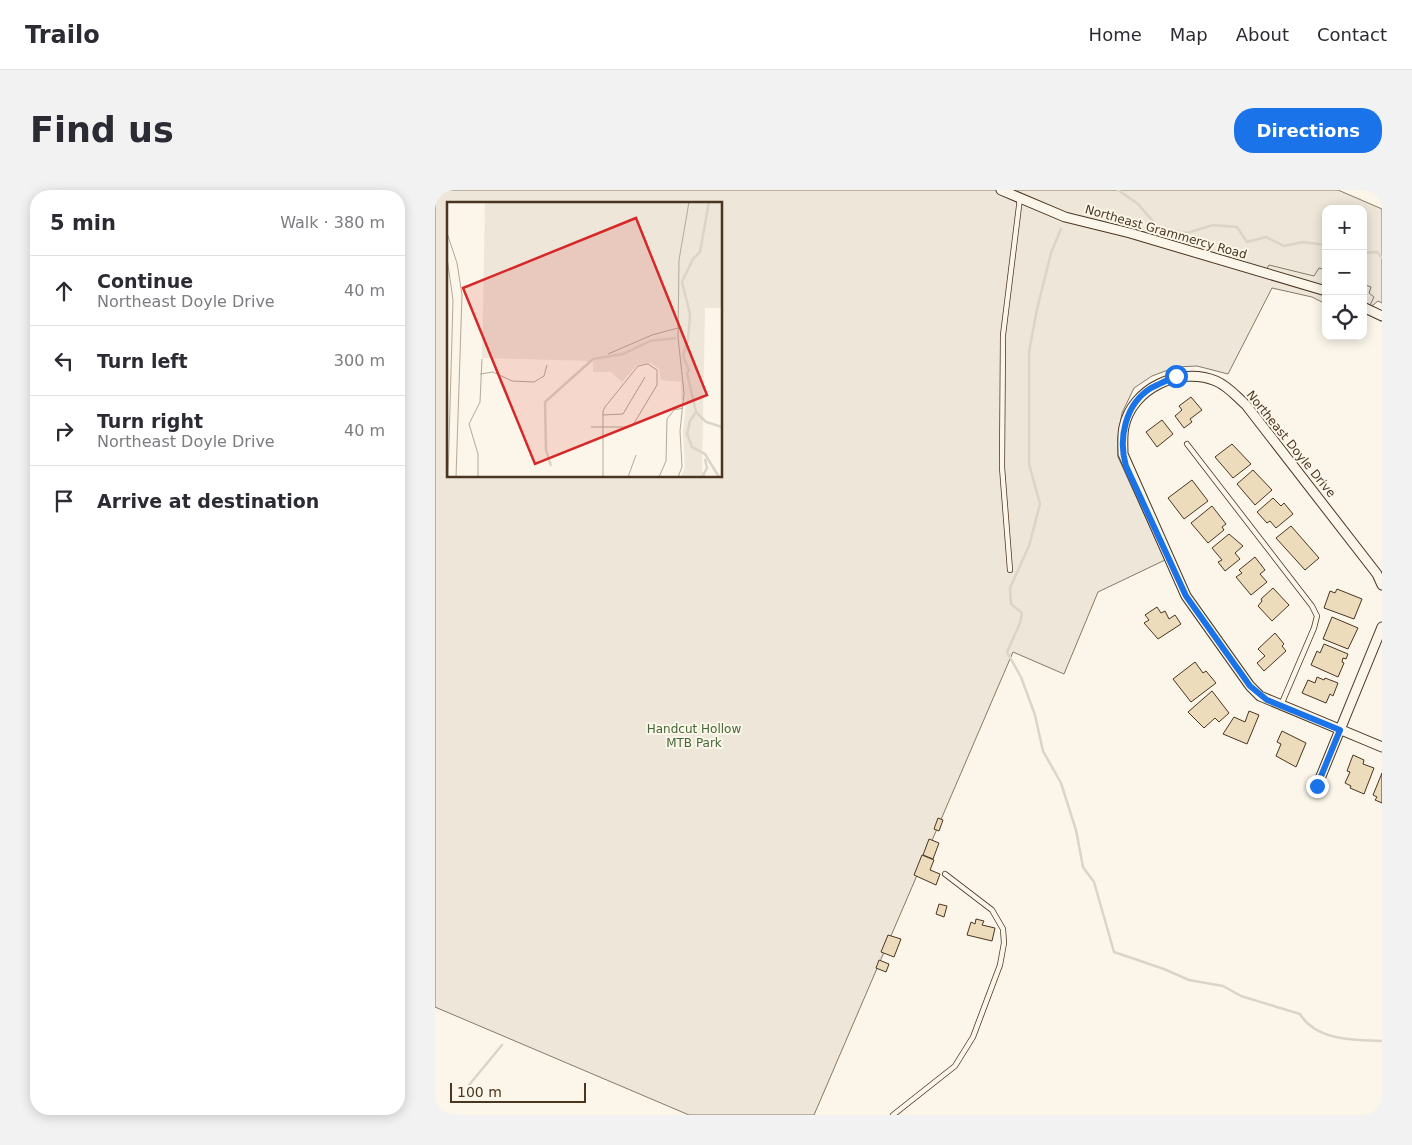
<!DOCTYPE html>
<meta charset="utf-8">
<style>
body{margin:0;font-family:"DejaVu Sans",sans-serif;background:#f2f2f3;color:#2b2b33}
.controls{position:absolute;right:15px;top:15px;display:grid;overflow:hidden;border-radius:10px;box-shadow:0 2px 12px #0003}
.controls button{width:45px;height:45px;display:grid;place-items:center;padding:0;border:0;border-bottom:1px solid #e1e1e2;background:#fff;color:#2b2b33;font:25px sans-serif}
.scale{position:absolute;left:15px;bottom:12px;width:136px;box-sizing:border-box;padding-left:5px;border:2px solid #4a3520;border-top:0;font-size:14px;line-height:18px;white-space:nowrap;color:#4a3520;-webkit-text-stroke:4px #fbf6e9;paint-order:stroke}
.stop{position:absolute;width:15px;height:15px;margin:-11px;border:4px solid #1a73e8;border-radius:50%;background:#fff}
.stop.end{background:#1a73e8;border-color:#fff;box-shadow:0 1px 5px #0008}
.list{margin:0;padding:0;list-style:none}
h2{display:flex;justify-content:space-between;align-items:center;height:65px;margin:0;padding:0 20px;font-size:21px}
h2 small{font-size:16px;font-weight:400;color:#7c7c81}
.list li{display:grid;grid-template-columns:32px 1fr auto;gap:15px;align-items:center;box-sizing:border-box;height:70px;padding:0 20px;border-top:1px solid #e1e1e2}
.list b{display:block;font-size:19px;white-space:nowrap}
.list p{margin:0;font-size:16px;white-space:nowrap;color:#7c7c81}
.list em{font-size:16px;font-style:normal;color:#7c7c81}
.icon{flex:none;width:28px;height:28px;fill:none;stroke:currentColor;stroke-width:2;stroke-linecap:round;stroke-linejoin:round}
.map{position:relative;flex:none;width:947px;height:925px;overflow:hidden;border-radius:20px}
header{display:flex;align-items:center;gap:30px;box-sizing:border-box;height:70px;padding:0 25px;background:#fff;border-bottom:1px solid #e1e1e2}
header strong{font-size:24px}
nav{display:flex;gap:28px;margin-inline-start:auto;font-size:18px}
.intro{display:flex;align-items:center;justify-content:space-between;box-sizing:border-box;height:120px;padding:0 30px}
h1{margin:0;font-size:35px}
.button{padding:12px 22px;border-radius:20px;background:#1a73e8;color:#fff;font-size:18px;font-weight:700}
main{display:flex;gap:30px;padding:0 30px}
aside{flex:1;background:#fff;border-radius:20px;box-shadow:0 2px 12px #0003}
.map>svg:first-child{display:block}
.green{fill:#ede6d9;stroke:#887966;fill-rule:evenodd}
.parking{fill:#ede7d9;stroke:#887966}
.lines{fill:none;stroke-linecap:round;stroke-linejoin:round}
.stream{stroke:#dcd4c6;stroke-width:2.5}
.building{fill:#ecdcbc;stroke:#4a3520}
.lane-casing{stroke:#4a3520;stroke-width:6}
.street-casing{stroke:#4a3520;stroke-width:11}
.lane{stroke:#fbf6e9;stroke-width:4.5}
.street{stroke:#fbf6e9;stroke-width:9}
.route{stroke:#1a73e8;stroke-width:6}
.labels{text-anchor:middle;stroke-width:4;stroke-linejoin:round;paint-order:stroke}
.street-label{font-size:12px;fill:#4a3520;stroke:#fbf6e9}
.park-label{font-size:12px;fill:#436837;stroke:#fbf6e9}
.inset-river{fill:none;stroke:#dcd4c6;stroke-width:2.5}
.inset-road{fill:none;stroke:#b4a999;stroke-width:1}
.view{fill:#d62828;fill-opacity:0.15;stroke:#d62828;stroke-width:2.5}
.inset-edge{fill:none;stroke:#4a3520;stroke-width:2.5}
</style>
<header>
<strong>Trailo</strong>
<nav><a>Home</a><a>Map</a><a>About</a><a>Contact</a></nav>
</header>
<div class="intro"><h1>Find us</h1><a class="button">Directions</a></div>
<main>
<aside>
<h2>5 min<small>Walk · 380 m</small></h2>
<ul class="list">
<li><svg class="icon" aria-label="ahead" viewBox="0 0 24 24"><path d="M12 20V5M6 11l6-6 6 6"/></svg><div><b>Continue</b><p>Northeast Doyle Drive</p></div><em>40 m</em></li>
<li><svg class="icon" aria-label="left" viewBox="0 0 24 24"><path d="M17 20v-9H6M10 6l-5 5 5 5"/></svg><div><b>Turn left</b></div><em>300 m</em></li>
<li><svg class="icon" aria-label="right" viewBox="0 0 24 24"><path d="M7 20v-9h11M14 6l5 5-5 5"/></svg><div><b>Turn right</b><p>Northeast Doyle Drive</p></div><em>40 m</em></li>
<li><svg class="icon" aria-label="arrive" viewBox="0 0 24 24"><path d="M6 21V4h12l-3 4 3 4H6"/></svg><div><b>Arrive at destination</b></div></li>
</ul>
</aside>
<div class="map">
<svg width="947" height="925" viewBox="0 0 947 925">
<rect width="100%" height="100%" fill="#fbf6e9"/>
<path class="green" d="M0,0H903L947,19V113L943,111L928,123V19H891V114L877,107L837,98L793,184L762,176L741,177L717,186L699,198L687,223L683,247V267L730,370L663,402L629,484L578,462L379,925H254L0,817ZM14,14H286V286H14Z"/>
<g class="parking">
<path d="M834,75L879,86L884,78L891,80V101L830,82Z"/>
<path d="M928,94L936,97L934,103L939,107L933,119L928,117Z"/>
</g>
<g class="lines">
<g class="stream">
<path d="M683,0L703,14L724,38L752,43L778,35L802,37L812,52L831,47L849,56L868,52L891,55"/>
<path d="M626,39L616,63L602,119L594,162V274L605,314L594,356L575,398L576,414L587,423L585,433L572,462L586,487L600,525L608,561L626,593L641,640L648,677L659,692L679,762L729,779L754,790L788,796L806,806L865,824C881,851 920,850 947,851"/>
<path d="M928,63L942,62L947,68"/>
<path d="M34,895L67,855"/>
</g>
</g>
<g class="building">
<path d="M756,207L767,220L755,229L757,232L749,238L740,226L747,220L744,216Z"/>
<path d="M727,230L738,244L722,257L711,242Z"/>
<path d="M797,254L816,274L798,288L780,267Z"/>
<path d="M818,280L837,300L820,315L802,294Z"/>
<path d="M757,290L773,311L749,329L733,308Z"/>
<path d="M838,308L846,316L849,313L858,324L841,338L835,331L832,333L822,322Z"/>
<path d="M777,316L791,334L787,337L789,340L773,353L756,333Z"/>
<path d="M856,336L884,368L870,380L841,348Z"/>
<path d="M794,344L808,356L800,363L805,369L790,381L783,372L787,370L777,358Z"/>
<path d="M820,367L830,380L825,384L832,392L816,405L801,387L807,383L804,380Z"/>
<path d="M838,398L854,415L837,431L823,416L827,411L826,409Z"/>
<path d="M902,399L927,409L919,429L889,418L895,401L900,403Z"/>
<path d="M722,417L726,423L730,421L734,429L740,425L746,434L723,449L709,433L714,430L710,425Z"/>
<path d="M897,427L923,438L913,459L888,449Z"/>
<path d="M840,443L849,454L847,456L851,461L829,481L822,473L830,466L823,459Z"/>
<path d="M889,454L913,464L911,469L908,468L907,472L909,473L903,487L876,475L882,461L885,463Z"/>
<path d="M760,472L768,483L771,481L781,493L756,512L738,489Z"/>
<path d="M882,487L889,490L890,488L903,493L898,506L895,504L891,513L867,503L873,490L880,493Z"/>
<path d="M777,501L794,523L784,532L780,528L769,538L753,522Z"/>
<path d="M814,521L824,525L812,554L788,544L799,527L810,532Z"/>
<path d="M847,541L871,553L861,577L841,566L846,554L842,552Z"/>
<path d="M918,565L929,570L928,574L939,578L929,604L915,598L916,596L910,593L915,582L912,581Z"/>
<path d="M947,583V613L940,610L942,607L938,605Z"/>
<path d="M503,628L508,630L504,641L499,639Z"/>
<path d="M494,649L504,653L498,669L488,665Z"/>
<path d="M487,665L499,670L495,680L505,684L501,695L479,685Z"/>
<path d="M504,714L512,716L509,727L501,724Z"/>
<path d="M541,729L549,731L547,735L560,738L557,751L532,745L536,732L540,734Z"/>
<path d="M453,745L466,749L459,767L446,762Z"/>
<path d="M444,770L454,774L451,782L441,778Z"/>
</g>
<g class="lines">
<g class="lane-casing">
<g id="lane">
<path d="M752,254L877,416L882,426L879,438L846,515"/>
<path d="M575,380L567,277L568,145L585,8"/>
<path d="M458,925L520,876L538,847L565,775L569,753L568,739L557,720L510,684"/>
</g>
</g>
<g class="street-casing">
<g id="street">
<path d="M566,0L630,27L695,43L891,101"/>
<path d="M928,117L947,126"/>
<path d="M947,395L942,384L811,215C802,207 793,196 781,191C745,176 697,198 689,237C687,246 688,256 688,264L751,406L815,496L825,506L947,557"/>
<path d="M882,596L947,437"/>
</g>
</g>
<use href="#lane" class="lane"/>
<use href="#street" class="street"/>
</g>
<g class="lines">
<path class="route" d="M741,186C733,190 724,194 716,198C690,214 683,249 691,276L751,406L815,496L832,510L905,540L882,596"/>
</g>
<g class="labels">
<g class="street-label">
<text transform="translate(731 42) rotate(16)" y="4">Northeast Grammercy Road</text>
<text transform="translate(856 254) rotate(51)" y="4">Northeast Doyle Drive</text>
</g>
<g class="park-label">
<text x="259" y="543">Handcut Hollow<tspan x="259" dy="14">MTB Park</tspan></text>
</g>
</g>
<g transform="translate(12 12)">
<rect width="275" height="275" fill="#fbf6e9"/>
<path d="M38,0H275V106H258L255,270L261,275H234L238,266L236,232L239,200L234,197V180L214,178L212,167L204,161L190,163L175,180L164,170H146V159L35,156Z" fill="#ede6d9"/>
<path class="inset-river" d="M262,0L253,50L246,57L235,80L243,112L241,138L236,154L242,168L240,171L249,210L243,219L240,232L245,245L258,252L272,275M249,210L259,220L275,225M104,264L99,248L98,200L146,157L176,152L203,139L229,136M255,275L260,266L258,257"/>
<path class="inset-road" d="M0,31L10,61L15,93L9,275M0,56L6,98L1,275M161,152L205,133L231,126M33,172L46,170L65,179L87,180L97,174L100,163M156,213L176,212L198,175M144,225H179L186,223L210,183V168L201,162L191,164L158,205L156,209V275M31,275V252L22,222L33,200L35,157M181,275L189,253M212,275L219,259L220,217L227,208L236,206M231,275L235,265L233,229L237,191L231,135L232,58L242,0"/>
<path class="view" d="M189,16L260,193L88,262L16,86Z"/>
<rect width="275" height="275" class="inset-edge"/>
</g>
</svg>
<div class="controls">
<button>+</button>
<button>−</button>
<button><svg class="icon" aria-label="locate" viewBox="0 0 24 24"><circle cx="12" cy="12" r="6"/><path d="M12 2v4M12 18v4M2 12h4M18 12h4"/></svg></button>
</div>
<div class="scale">100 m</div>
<div class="stop" style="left:741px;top:186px"></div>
<div class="stop end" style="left:882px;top:596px"></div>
</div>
</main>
